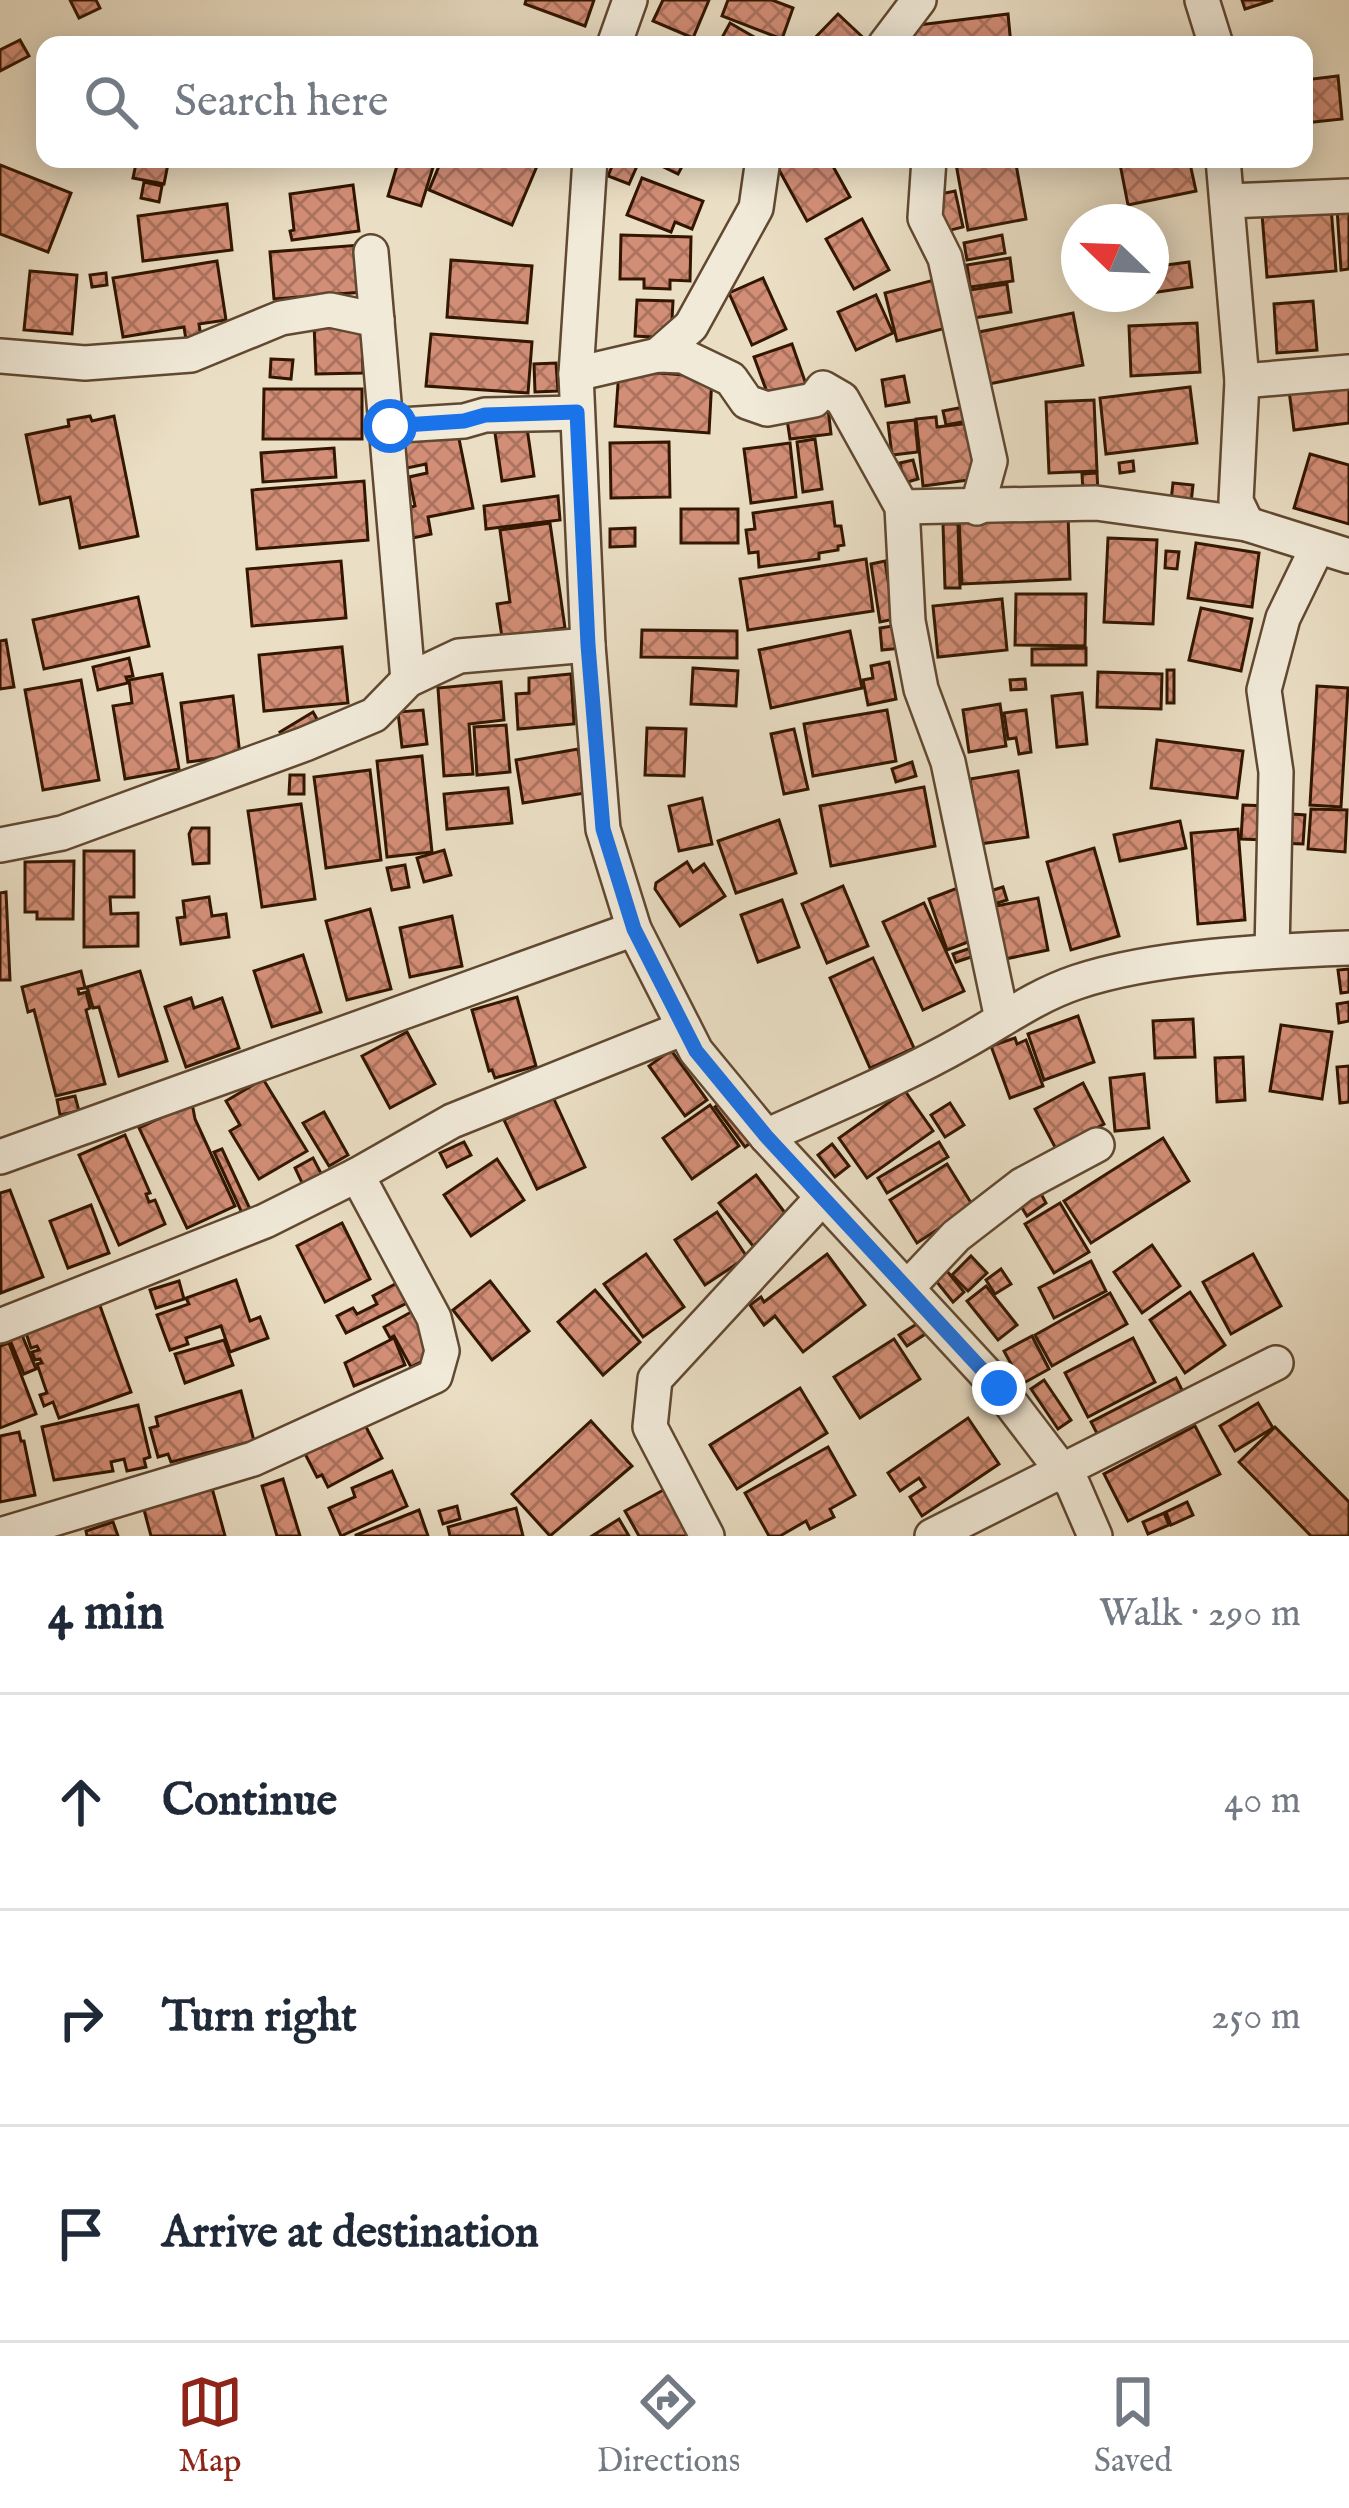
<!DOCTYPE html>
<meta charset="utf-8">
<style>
body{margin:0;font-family:"IM FELL English",serif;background:#f6f6f7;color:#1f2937}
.compass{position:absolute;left:1061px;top:204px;width:108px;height:108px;border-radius:50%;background:#fff;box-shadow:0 6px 30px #0003;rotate:293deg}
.stop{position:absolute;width:36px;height:36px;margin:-27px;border:9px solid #1a73e8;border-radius:50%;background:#fff}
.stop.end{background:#1a73e8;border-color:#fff;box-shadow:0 3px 12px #0008}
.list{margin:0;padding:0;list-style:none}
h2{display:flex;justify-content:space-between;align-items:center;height:156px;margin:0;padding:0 48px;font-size:51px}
h2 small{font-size:39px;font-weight:400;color:#747a83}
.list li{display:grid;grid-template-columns:78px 1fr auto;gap:36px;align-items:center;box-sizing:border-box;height:216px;padding:0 48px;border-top:3px solid #e0e1e3}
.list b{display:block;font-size:45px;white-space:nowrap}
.list em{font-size:39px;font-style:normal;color:#747a83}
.icon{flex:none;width:66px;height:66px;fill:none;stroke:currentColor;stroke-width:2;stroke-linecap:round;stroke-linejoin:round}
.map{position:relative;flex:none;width:1349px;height:1536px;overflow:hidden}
.search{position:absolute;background:#fff;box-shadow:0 6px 30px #0003;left:36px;right:36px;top:36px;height:132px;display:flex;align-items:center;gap:30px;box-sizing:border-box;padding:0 42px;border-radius:24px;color:#747a83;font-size:45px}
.sheet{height:804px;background:#fff}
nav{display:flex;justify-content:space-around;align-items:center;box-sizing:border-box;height:168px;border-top:3px solid #e0e1e3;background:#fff;font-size:33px;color:#747a83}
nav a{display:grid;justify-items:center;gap:6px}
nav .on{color:#8f2418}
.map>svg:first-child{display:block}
.building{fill:url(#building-cross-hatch);stroke:#321600;stroke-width:3}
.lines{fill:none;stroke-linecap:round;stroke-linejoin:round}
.minor-casing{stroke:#604831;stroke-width:38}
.minor{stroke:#f1ead9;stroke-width:33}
.route{stroke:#1a73e8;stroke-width:15}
</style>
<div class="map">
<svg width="1349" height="1536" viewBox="0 0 1349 1536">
<defs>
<pattern id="building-cross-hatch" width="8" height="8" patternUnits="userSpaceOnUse" patternTransform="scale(3)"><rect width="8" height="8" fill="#d38e77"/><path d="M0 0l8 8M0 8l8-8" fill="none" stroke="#ac735f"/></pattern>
</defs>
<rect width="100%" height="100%" fill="#eadec4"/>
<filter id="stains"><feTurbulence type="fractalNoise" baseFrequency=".00167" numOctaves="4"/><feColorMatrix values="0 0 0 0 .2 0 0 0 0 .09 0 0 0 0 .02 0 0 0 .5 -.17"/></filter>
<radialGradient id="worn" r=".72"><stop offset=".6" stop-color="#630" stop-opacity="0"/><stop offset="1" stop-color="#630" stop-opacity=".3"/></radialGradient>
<g class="building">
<path d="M70,0H96L100,8L79,18Z"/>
<path d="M526,0H594L585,26L525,4Z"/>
<path d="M663,0H709L693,38L653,21Z"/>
<path d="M728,0H772L793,8L782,39L722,16Z"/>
<path d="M1242,0H1273L1245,9Z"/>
<path d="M838,14L871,45H808Z"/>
<path d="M1008,14L1011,45H912L910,26Z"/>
<path d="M730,23L768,45H718Z"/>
<path d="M20,40L29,56L0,71V50Z"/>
<path d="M1338,76L1342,119L1304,123V80Z"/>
<path d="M137,159H169L164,184L133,178Z"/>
<path d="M399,159L435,161L421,206L388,196Z"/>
<path d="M442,159H540L512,225L429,190Z"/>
<path d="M615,159L637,166L629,184L608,176Z"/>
<path d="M647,159H686L678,174Z"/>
<path d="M795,159H829L850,197L807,221L778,168Z"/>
<path d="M984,159H1015L1026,219L968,230L956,164Z"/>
<path d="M1119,159H1189L1196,191L1128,205Z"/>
<path d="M0,165L71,193L48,252L0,234Z"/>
<path d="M642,178L703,201L692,229L675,222L671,232L627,215Z"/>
<path d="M144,182L162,186L159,202L141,198Z"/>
<path d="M353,185L359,231L292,240L290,231L294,230L290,194Z"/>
<path d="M955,191L963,227L939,233L931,196Z"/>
<path d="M227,204L232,250L143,261L138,216Z"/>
<path d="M1331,207L1336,271L1267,277L1262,214Z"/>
<path d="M1349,207V269L1341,270L1337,208Z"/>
<path d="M1127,209V222H1108L1107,210Z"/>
<path d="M862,219L889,270L854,289L826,239Z"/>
<path d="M621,235L691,237L690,281L670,280V289L644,288V279H620Z"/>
<path d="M1002,235L1005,253L967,260L964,243Z"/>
<path d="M360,245L363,292L274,299L270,252Z"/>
<path d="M1010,258L1013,281L970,287L967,265Z"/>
<path d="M451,260L532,266L527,323L447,317Z"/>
<path d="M217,261L226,320L199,324L201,337L186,340L184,327L123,337L113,278Z"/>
<path d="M1189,262L1192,287L1151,293V267Z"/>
<path d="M30,271L77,275L72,334L24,330Z"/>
<path d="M106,273L107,285L92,287L90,275Z"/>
<path d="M763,278L786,329L752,345L729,293Z"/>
<path d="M934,280L946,328L897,341L885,293Z"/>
<path d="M1007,284L1011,312L974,318L970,290Z"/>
<path d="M876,295L893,333L856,350L838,312Z"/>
<path d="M637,300L673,301L671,338L635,336Z"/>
<path d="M1313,301L1317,350L1277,353L1274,304Z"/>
<path d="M1073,313L1083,365L989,384L979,332Z"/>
<path d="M362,322L363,373L316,374L314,323Z"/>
<path d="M1197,323L1200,372L1131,376L1129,326Z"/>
<path d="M431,334L532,342L528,393L426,386Z"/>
<path d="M792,344L808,390L771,403L754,357Z"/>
<path d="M271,359L293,360L291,379L270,377Z"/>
<path d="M556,363L558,391L535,392L534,364Z"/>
<path d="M619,370L712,377L709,433L615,426Z"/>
<path d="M1349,374V423L1294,430L1288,382Z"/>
<path d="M904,376L909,402L886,406L882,380Z"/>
<path d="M1190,387L1197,443L1106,454L1100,398Z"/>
<path d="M264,389H362V439H263Z"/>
<path d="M1094,400L1097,471L1049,473L1046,402Z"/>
<path d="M964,407L967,421L946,425L943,411Z"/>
<path d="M828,408L831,434L790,439L786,413Z"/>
<path d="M90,416L92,421L114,416L138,536L80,548L70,497L40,504L26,435L69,426L68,420Z"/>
<path d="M936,417L937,427L970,423L976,479L923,486L916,419Z"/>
<path d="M915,420L918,452L892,455L888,423Z"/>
<path d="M456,424L473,508L428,517L431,534L413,538L408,508L415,506L409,477L427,473L426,464L407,468L401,435Z"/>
<path d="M527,428L534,476L502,481L495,433Z"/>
<path d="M815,439L822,489L803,492L797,442Z"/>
<path d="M669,442L670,497L611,498L610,443Z"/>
<path d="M790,443L796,497L751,503L744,449Z"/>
<path d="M334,448L336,477L263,482L261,453Z"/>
<path d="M1310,454L1349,465V524L1294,508Z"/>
<path d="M913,460L918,479L904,483L900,463Z"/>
<path d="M1133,461L1134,471L1120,473L1119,463Z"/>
<path d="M1097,473L1098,492H1083L1082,474Z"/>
<path d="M364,481L368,540L257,549L252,490Z"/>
<path d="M1173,483L1193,485L1191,503L1171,501Z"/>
<path d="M558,496L560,520L486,529L484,506Z"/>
<path d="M832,502L835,526H841L844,545L838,546V550L819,553V559L759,567L758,552L749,553L746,530L755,529L753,513Z"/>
<rect x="681" y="509" width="57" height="34"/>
<path d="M1068,513L1070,579L962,584L959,518Z"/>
<path d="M550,523L565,628L502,637L497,604L510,602L500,530Z"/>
<path d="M943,524H958L960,588H945Z"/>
<path d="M635,528V546L610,547V529Z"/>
<path d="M1108,538L1157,540L1153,624L1104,622Z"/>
<path d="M1196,543L1259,553L1252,607L1188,598Z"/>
<path d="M1166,551L1179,552L1177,569L1165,568Z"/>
<path d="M866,559L873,611L748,630L740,579Z"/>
<path d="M341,561L346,618L252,626L247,569Z"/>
<path d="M885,561L894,619L880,622L871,564Z"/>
<path d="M1016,594H1086L1085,646L1015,645Z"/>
<path d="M138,597L149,646L44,669L33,620Z"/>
<path d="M1002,599L1007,650L938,657L933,606Z"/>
<path d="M1201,608L1252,619L1241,671L1189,660Z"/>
<path d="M899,625L902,648L882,650L880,628Z"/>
<path d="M642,630L737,631V658L641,657Z"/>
<path d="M850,631L862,688L771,708L759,650Z"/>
<path d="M6,640L14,687L0,689V641Z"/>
<path d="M342,647L348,703L264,711L259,655Z"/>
<path d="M1086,648V665H1032V649Z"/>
<path d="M129,658L133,676L126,677L128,683L98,690L93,667Z"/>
<path d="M889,662L896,699L868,705L863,680L873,678L871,666Z"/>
<path d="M693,668L738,671L736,706L691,704Z"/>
<rect x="1167" y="670" width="7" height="33"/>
<path d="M1098,672L1162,674L1161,709L1097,707Z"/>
<path d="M162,674L179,769L125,779L113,706L132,703L129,680Z"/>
<path d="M571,674L574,724L518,729L516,694L529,693V678Z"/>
<path d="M1025,679L1026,689L1011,690L1010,680Z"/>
<path d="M81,680L99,780L43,790L25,690Z"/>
<path d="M501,682L504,720L469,724L473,774L444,776L438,688Z"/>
<path d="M1317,686L1348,688L1341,807L1310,805Z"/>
<path d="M1082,693L1087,744L1057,747L1052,696Z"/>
<path d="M233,696L240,755L188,762L181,703Z"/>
<path d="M1000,704L1006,746L969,752L963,710Z"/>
<path d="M423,710L427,744L402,747L398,712Z"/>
<path d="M887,710L896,761L813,776L804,724Z"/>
<path d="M1026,710L1031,752L1019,754L1016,738L1008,739L1004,713Z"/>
<path d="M313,712L321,726L289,746L280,732Z"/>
<path d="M506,725L510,772L477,775L474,727Z"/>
<path d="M647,728L686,729L684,776L645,775Z"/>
<path d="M794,729L808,789L784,794L771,734Z"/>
<path d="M1157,740L1243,751L1237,798L1151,788Z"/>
<path d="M578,749L585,793L523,803L516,760Z"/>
<path d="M422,756L432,852L387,857L377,761Z"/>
<path d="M912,762L916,776L896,782L892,769Z"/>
<path d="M370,770L381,860L326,868L314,777Z"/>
<path d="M1018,771L1028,837L980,844L970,779Z"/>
<path d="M290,775H304V794H289Z"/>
<path d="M924,787L935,846L831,866L820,806Z"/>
<path d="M508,788L512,823L447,829L444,794Z"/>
<path d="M702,798L712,844L679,851L669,806Z"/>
<path d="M301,804L315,899L262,907L248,811Z"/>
<path d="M1243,805L1268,806L1266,840L1241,839Z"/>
<path d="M1311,809L1347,810L1345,852L1308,849Z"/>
<path d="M1278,813L1305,815L1303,844L1276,843Z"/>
<path d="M779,820L796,873L736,893L718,841Z"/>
<path d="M1180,821L1186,848L1120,861L1114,835Z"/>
<path d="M192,828H209V863L193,864L189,834Z"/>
<path d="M1238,829L1245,920L1198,924L1191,833Z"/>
<path d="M1094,848L1119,936L1071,950L1047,862Z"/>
<path d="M444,850L451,875L424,882L417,858Z"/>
<path d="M84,851H134V897H110L111,914L138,913V946L84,947Z"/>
<path d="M74,861L73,919H37V912H25V862Z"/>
<path d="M687,862L693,872L704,864L725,896L680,926L655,889L656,883Z"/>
<path d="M405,865L409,887L392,890L387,868Z"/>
<path d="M843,886L868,946L827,963L802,904Z"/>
<path d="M963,886L981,937L947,950L929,899Z"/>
<path d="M1003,887L1007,900L991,905L987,892Z"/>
<path d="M6,892L10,980H0V893Z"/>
<path d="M209,897L212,916L226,914L229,937L181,944L177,918L185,917L183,901Z"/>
<path d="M1038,898L1048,950L996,961L986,908Z"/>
<path d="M782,900L799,947L758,962L741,915Z"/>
<path d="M924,903L964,991L923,1010L883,922Z"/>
<path d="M370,909L391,989L347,1000L326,921Z"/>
<path d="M452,916L462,966L410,977L400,928Z"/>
<path d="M977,946L980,954L956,962L953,954Z"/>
<path d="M303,955L321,1012L272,1027L254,971Z"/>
<path d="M873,958L914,1048L870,1068L830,978Z"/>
<path d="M1349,969V992L1341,993L1338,970Z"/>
<path d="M81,971L85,988L78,989L79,994L86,992L90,1008L86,1010L105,1084L56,1096L34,1010L28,1012L22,987Z"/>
<path d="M140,971L167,1061L119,1076L99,1007L93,1008L87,987Z"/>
<path d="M517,997L536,1066L495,1078L492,1070L489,1071L472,1010Z"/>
<path d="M191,998L194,1008L222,998L239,1048L186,1067L165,1007Z"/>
<path d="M1349,1002V1021L1339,1023L1337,1004Z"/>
<path d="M1078,1016L1094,1062L1044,1080L1028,1034Z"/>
<path d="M1193,1019L1195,1057L1155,1058L1153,1021Z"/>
<path d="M1281,1025L1332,1032L1322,1099L1270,1091Z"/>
<path d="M407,1032L435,1084L390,1108L362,1056Z"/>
<path d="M1015,1038L1017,1044L1026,1040L1043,1086L1010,1098L991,1046Z"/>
<path d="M671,1050L707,1100L685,1116L649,1066Z"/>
<path d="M1243,1057L1245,1100L1217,1102L1215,1058Z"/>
<path d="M1349,1066V1102L1340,1103L1337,1067Z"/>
<path d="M1144,1074L1149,1128L1115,1131L1110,1078Z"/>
<path d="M263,1079L307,1151L259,1179L230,1131L240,1125L226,1101Z"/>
<path d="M1083,1083L1104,1124L1056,1149L1035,1109Z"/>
<path d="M905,1091L933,1131L867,1178L839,1138Z"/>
<path d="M75,1096L79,1111L60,1115L57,1100Z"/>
<path d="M553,1097L585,1167L537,1189L504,1120Z"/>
<path d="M726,1098L756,1139L745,1147L715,1107Z"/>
<path d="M192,1103L195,1119L235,1206L187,1228L139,1128Z"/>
<path d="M950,1103L964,1125L945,1137L931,1115Z"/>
<path d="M710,1105L739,1146L692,1179L663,1138Z"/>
<path d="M324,1112L348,1155L329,1166L303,1123Z"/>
<path d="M125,1135L150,1193L146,1194L149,1202L155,1200L165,1224L119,1245L79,1155Z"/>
<path d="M1163,1138L1189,1181L1091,1243L1064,1201Z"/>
<path d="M464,1142L471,1155L447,1167L440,1153Z"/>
<path d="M939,1142L948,1157L887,1193L878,1178Z"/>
<path d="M832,1144L849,1166L835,1177L818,1155Z"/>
<path d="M222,1149L250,1209L242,1213L214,1152Z"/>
<path d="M313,1158L323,1177L304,1187L295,1168Z"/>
<path d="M497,1159L524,1200L471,1236L444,1195Z"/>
<path d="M947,1164L973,1206L917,1243L890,1200Z"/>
<path d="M756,1175L789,1218L753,1246L719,1203Z"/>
<path d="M10,1190L43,1277L1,1293L0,1193Z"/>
<path d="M1039,1190L1046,1203L1027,1216L1019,1203Z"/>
<path d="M1060,1203L1089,1252L1054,1273L1025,1224Z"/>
<path d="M91,1205L109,1253L68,1268L50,1221Z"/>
<path d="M717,1212L747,1257L705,1285L675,1240Z"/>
<path d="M342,1223L370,1279L325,1302L297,1246Z"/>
<path d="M1152,1245L1180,1286L1142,1313L1114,1272Z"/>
<path d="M646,1254L684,1307L643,1337L604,1284Z"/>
<path d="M827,1254L865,1305L803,1352L775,1316L764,1325L750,1305L761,1297L764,1302Z"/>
<path d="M1253,1254L1281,1306L1231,1334L1203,1282Z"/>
<path d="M971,1256L987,1273L968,1291L952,1275Z"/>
<path d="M1091,1261L1106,1291L1054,1318L1039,1288Z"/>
<path d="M1001,1269L1011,1284L995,1294L986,1280Z"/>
<path d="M947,1271L964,1292L953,1302L936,1281Z"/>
<path d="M236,1280L250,1321L260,1317L268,1338L230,1352L221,1326L186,1338L188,1344L170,1350L157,1315L189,1304L186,1298Z"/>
<path d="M179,1281L184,1299L156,1308L150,1290Z"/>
<path d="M490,1281L529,1331L492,1360L453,1310Z"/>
<path d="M397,1283L407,1303L346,1333L337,1316L353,1308L357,1314L377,1304L373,1296Z"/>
<path d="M986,1286L1017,1325L998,1340L967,1301Z"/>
<path d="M595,1290L640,1342L603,1375L558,1322Z"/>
<path d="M1190,1292L1225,1345L1185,1373L1150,1320Z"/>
<path d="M1110,1293L1127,1324L1052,1366L1035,1335Z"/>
<path d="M99,1303L131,1392L59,1418L53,1402L44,1406L40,1395L47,1393L37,1364L42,1363L40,1359L35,1360L32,1352L39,1350L37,1346L31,1348L26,1333Z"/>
<path d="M413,1311L436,1354L411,1367L394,1336L390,1338L384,1327Z"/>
<path d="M920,1322L927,1333L907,1346L899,1335Z"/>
<path d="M22,1335L36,1369L24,1374L10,1340Z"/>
<path d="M1032,1336L1049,1369L1022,1384L1004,1351Z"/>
<path d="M394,1338L405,1365L354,1386L345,1363Z"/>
<path d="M1133,1338L1155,1382L1088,1417L1065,1373Z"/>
<path d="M894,1339L920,1379L860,1418L834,1377Z"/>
<path d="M224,1340L233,1365L185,1383L175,1354Z"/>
<path d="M9,1343L36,1414L0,1428V1346Z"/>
<path d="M1176,1378L1184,1394L1102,1443L1091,1422Z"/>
<path d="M1044,1380L1071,1420L1058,1429L1031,1389Z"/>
<path d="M800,1388L827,1433L737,1489L710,1445Z"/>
<path d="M241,1391L254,1441L171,1462L168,1454L158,1457L150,1428L158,1426L156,1417Z"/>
<path d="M1258,1403L1273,1428L1235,1451L1220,1426Z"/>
<path d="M138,1405L150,1457L144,1459L146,1467L127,1471L124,1459L111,1462L113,1471L54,1480L42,1427Z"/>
<path d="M968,1418L999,1464L922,1516L910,1497L925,1487L919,1478L900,1491L888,1473Z"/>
<path d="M362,1419L382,1458L328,1487L322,1475L317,1477L301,1446Z"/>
<path d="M591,1421L632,1466L550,1536L512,1494Z"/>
<path d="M1195,1426L1220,1474L1128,1521L1104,1474Z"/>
<path d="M1275,1427L1349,1502V1536H1311L1239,1462Z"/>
<path d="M19,1432L21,1441H24L35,1495L0,1502V1436Z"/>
<path d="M828,1447L855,1495L830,1509L834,1517L810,1529L806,1521L780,1536H769L745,1493Z"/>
<path d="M392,1471L407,1506L341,1536L329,1508L355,1497L352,1488Z"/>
<path d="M283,1479L300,1536H277L262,1486Z"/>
<path d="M212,1488L225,1536H151L143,1506Z"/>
<path d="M667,1488L693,1536H639L625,1511Z"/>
<path d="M1187,1502L1193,1515L1171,1525L1166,1512Z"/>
<path d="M457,1506L460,1519L443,1524L439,1511Z"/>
<path d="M516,1508L523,1536H450L448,1527Z"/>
<path d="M419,1510L428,1536H356V1535Z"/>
<path d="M1164,1513L1169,1525L1148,1534L1143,1522Z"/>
<path d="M619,1519L629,1536H592Z"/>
<path d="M113,1522L118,1536H87L86,1531Z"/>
</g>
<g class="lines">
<g class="minor-casing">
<g id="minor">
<path d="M1202,0L1216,45"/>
<path d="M614,45L630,0"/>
<path d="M885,45L919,0"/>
<path d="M590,159L576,374L588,645L603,829L634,929L696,1051L766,1136L999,1388L1073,1485L1095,1536"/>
<path d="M929,159L925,218L945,258L990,461L977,508"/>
<path d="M1223,159L1242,381L1236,501L1247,524"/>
<path d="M1227,201L1349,196"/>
<path d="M371,252L408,680"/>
<path d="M658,355L691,326L756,208L763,159"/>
<path d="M0,356L85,363L191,355L281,318L330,310L377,320"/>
<path d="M576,374L658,355L683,356L731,379L747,402L767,409L814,400L823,388L842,399L902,507L908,621L921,689L948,762L1002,1019"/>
<path d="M1242,381L1349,372"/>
<path d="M385,426L464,421L485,415L577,413"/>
<path d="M902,507L1096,503L1247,524L1349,556"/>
<path d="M0,845L62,833L305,744L374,715L408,680L459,656L588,645"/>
<path d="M1272,951L1276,772L1264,690L1283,618L1317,548"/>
<path d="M766,1136C832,1106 901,1078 964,1042C1002,1021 1035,996 1077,982C1154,956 1268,951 1349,948"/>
<path d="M0,1157L634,929"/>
<path d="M908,1287L956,1236L1022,1185L1097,1145"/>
<path d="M0,1326L265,1221L357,1175L452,1121L684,1028"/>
<path d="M0,1535L253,1459L435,1376L442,1351L434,1318L357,1175"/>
<path d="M707,1536L650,1427L655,1379L822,1198"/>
<path d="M932,1536L1276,1363"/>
</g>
</g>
<use href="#minor" class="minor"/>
</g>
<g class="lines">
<path class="route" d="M390,426L464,421L485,415L577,412L588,645L603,829L634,929L696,1051L766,1136L999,1388"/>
</g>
<rect width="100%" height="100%" filter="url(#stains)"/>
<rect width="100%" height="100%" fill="url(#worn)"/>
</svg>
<svg class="compass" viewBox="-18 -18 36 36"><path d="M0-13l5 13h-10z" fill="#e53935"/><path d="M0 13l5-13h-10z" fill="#747a83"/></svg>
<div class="stop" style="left:390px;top:426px"></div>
<div class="stop end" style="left:999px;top:1388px"></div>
<div class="search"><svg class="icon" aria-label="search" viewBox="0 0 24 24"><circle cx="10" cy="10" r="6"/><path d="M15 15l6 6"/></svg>Search here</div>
</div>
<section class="sheet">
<h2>4 min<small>Walk · 290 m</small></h2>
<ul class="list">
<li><svg class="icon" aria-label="ahead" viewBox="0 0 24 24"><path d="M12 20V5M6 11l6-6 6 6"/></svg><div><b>Continue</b></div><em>40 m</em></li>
<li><svg class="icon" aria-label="right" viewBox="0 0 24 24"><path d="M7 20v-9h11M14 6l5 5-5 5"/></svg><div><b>Turn right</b></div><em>250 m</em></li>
<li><svg class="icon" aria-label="arrive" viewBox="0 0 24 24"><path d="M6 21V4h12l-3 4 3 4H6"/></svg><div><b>Arrive at destination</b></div></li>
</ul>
</section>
<nav>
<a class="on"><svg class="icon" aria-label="map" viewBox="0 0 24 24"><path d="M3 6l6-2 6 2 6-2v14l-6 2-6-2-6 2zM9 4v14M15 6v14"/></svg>Map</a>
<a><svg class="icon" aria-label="directions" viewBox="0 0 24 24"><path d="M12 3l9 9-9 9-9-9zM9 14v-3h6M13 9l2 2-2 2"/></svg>Directions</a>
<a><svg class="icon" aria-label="saved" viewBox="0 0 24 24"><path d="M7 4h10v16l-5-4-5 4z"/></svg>Saved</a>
</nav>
